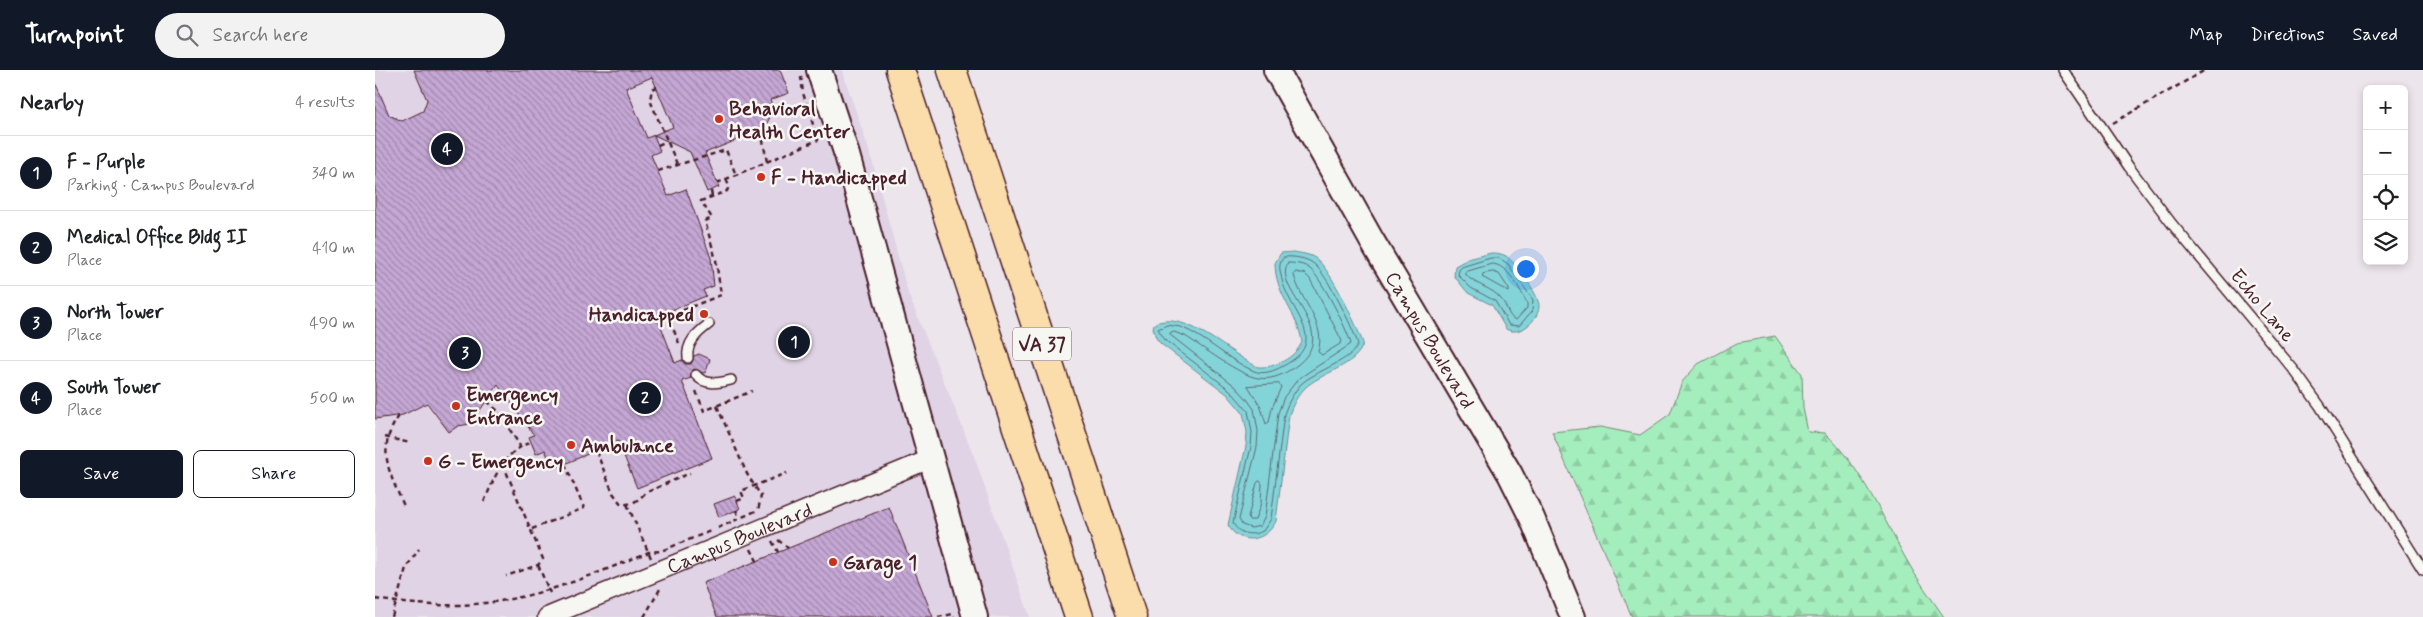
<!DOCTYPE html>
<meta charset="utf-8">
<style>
body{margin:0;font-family:Mynerve,sans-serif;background:#f2f2f2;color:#202124}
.controls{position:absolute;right:15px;top:15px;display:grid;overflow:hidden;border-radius:8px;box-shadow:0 2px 8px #0003}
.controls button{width:45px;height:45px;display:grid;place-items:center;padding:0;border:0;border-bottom:1px solid #e0e0e0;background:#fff;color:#202124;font:25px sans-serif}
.you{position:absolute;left:1150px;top:198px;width:18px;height:18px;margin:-12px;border:4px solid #fff;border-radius:50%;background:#1a73e8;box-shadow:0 0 0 8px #1a73e833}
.badge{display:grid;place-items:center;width:32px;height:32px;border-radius:50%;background:#111827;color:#fff;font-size:16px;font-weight:700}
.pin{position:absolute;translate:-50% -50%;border:2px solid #fff;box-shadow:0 1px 5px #0006}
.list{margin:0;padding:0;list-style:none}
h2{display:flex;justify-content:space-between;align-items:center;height:65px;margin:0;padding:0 20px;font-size:21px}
h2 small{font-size:16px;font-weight:400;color:#757577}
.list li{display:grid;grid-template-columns:32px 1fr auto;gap:15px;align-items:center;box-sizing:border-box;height:75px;padding:0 20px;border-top:1px solid #e0e0e0}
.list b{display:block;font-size:19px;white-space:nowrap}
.list p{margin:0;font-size:16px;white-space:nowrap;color:#757577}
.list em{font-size:16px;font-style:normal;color:#757577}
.actions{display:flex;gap:10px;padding:15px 20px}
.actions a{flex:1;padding:11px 0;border:1px solid #111827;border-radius:8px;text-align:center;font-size:18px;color:#111827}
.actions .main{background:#111827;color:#fff}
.icon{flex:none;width:28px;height:28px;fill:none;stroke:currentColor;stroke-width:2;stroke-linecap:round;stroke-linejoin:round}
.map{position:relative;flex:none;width:2048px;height:547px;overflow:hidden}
header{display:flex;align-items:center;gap:30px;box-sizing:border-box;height:70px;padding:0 25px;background:#111827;color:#fff}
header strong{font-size:24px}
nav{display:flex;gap:28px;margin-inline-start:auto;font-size:18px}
.search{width:350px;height:45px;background:#f2f2f2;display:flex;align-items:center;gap:12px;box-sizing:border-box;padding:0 18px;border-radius:28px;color:#757577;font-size:19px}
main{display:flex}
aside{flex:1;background:#fff}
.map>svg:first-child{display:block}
.built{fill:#e0d3e5}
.forest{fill:url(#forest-firs);stroke:#778674}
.water{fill:#83d4d9;stroke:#6c8c93}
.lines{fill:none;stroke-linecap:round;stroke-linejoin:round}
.shore{stroke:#616771;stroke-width:1}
.building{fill:url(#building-back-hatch);stroke:#4a1f2b}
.lane-casing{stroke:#4a1f2b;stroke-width:12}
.street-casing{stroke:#4a1f2b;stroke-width:21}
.secondary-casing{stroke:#4a1f2b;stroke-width:28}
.highway-casing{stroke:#4a1f2b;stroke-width:31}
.path{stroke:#4a1f2b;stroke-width:2.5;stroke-dasharray:5 4;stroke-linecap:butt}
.lane{stroke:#f6f6f2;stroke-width:9}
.street{stroke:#f6f6f2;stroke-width:18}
.secondary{stroke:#f6f6f2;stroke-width:24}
.highway{stroke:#faddab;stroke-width:28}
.poi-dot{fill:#c8321e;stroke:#f6f6f2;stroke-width:2}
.labels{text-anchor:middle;stroke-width:5;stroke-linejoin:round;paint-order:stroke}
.shield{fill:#f6f6f2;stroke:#7e6067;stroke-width:1}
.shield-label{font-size:19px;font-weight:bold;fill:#4a1f2b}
.poi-label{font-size:20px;font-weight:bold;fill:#4a1f2b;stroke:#f6f6f2;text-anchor:start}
.street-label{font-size:20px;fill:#4a1f2b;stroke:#f6f6f2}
</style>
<header>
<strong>Turnpoint</strong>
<div class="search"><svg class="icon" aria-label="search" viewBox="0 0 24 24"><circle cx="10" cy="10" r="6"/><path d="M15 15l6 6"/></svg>Search here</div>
<nav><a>Map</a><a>Directions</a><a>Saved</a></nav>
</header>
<main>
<aside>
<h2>Nearby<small>4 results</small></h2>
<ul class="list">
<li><span class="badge">1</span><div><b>F - Purple</b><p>Parking · Campus Boulevard</p></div><em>340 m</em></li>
<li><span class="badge">2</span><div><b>Medical Office Bldg II</b><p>Place</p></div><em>410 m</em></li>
<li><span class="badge">3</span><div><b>North Tower</b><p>Place</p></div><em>490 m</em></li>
<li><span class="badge">4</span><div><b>South Tower</b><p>Place</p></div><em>500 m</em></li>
</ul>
<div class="actions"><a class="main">Save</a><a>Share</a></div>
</aside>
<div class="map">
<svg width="2048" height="547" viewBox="0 0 2048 547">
<defs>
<pattern id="forest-firs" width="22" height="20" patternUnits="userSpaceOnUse" patternTransform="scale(1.25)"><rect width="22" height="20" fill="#a4eebd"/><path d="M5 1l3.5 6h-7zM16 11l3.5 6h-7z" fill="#8fcca3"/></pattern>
<pattern id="building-back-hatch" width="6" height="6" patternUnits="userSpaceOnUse" patternTransform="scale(1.25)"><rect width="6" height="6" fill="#c4a7d4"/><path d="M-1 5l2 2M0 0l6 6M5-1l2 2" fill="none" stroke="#a187ac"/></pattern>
</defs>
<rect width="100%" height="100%" fill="#ece6ec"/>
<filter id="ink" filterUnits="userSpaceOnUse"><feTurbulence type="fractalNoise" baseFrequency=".02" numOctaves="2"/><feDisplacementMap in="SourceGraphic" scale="10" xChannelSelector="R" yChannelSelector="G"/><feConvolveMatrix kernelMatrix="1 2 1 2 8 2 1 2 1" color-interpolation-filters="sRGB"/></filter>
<g filter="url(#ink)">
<path class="built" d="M0,0H467L496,86L533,223L599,386L655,547H0Z"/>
<path class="forest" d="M1400,266L1427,304L1428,338L1433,362L1450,363C1486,397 1507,446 1531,489C1542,509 1556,528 1569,547H1257L1177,362L1225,357L1265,365L1295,344L1307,312L1323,294L1362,273Z"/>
<g class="water">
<path d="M918,182C925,183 934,184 940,188C955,197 982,256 988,273C984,295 945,303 930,318C922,326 918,334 914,345L901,451C892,471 865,477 853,455L871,376L872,362L868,343L852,324L786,274L781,268L778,258L779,254C809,238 856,285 883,297C900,298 920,288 927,272C923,243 900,225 900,193L906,183Z"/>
<path d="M1116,183C1121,183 1125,183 1131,186C1140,192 1165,225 1164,237C1163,251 1144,267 1131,259L1117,235L1093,223L1079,206L1080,196L1093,189Z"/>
</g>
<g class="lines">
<g class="shore">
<path d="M909,187C918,186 932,188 939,194C952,204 978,258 983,274C978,290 940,301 926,314C918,323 913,333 909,344L896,449L888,461C877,466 864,465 858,453L876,377L877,362L873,341L855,320L790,270L783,259L792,255L806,257C832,268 853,290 879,301C889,305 899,301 908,296C958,270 912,242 906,205C904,198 904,192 909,187Z"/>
<path d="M1116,188H1124L1133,194L1158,230L1157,241L1144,256L1134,255L1120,231L1096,218L1083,205L1084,200L1087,197Z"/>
<path d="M913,193C920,193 930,194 935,199C946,207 973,261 976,274L923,309L909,327L903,343L890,447L885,456L876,458L867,455L864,449L882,377L883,361L879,339L872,329L860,316L794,264L799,262L810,266C826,276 866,306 883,308C895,310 905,306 915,300C975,263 895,222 913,193Z"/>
<path d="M1117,194C1133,194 1145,220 1152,233V238L1141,250C1133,248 1132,235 1126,229C1117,217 1101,216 1091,205V202Z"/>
<path d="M921,202L930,204L935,209L967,271L965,274L947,285L943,282C952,254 925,231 919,205Z"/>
<path d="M1118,202L1124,204L1134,219V222L1107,207L1108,204Z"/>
<path d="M904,314L906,317L897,338L894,352L891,354L885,335L873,316Z"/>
<path d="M885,411L887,414L886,433L880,450H874L873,447L882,413Z"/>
</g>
</g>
<g class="building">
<path d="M39,0H405L414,23L395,30L399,39L389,59L330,83L344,117L332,122L315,82L279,65L298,57L277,7L251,18L272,68L279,65L285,81L276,85L293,126L311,119L336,188L339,216L328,220L331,226L282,246L300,293L307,290L310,294H316L319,286L324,284L335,289L331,302L328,303L319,299L315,303L316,308L307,311L337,388L262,418L243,371L178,399L170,380L161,384L154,367L159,365L123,315L95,354L83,356L74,362L52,333L28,345L0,349V12L14,45L27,51L48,41L52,30Z"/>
<path d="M360,426L365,439L344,447L339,434Z"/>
<path d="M514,437L558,547H342L328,513Z"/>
</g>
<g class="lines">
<g class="lane-casing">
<g id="lane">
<path d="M1688,0L1754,97L1797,154L1919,300L1945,336L2048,500"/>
<path d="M313,288C311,273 322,263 334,254"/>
<path d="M321,305C330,316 344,313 356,310"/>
</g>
</g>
<g class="street-casing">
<g id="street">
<path id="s1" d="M172,547L555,389"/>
</g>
</g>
<g class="secondary-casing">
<g id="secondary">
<path d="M444,0L472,85L600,547"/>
<path id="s2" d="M901,0L997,171L1135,404L1157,448L1198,547"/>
</g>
</g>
<g class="highway-casing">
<g id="highway">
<path d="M525,0L704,547"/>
<path d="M577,0L757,547"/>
</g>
</g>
<g class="path">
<path d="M282,17L277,19L275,30L302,94"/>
<path d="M1738,53L1830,0"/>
<path d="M386,60L392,92"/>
<path d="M283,75L292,71"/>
<path d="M283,101L351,80L361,105"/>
<path d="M342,113L443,70L428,23L426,7"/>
<path d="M336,121L337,127"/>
<path d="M304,273L293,246L346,225L341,190L330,151L337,148L326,131L352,121L354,116L351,109"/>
<path d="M321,321L329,341L377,321"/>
<path d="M112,331L124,342L145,376"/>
<path d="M342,336L372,404L386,426L383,441"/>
<path d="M24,346C0,379 15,405 30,438"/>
<path d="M10,367L35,373"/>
<path d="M221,381L238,423L246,434C256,435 263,431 270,423L315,403"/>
<path d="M128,394L168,489L163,495L131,506"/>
<path d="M362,431L369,428L366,421L412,403"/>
<path d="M109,432C120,407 127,383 156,372"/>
<path d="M252,434L276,488"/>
<path d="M361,440L364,448"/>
<path d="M343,458L383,440"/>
<path d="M157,459L209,438L190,394"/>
<path d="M403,470L413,478"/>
<path d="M397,471L403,482"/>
<path d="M376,479L382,491"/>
<path d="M163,495L175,523"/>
<path d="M0,529C112,547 173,524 274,482L286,481L338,460"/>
<path d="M17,547L31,498L44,479"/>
<path d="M269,547L285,519"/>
<path d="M563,547L578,544L579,547"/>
</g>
<use href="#lane" class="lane"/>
<use href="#street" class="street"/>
<use href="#secondary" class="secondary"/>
<use href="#highway" class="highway"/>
</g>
</g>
<g class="poi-dot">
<circle cx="344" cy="49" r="5"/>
<circle cx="386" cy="107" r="5"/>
<circle cx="329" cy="244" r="5"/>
<circle cx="81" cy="336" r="5"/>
<circle cx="196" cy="375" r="5"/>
<circle cx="53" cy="391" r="5"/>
<circle cx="458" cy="492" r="5"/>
</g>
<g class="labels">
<rect class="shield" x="638" y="257.5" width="58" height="33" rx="4"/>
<g class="shield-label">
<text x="667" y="281">VA 37</text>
</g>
<g class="poi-label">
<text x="354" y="45">Behavioral<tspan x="354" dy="23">Health Center</tspan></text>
<text x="396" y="114">F - Handicapped</text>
<text x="319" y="251" text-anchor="end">Handicapped</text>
<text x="91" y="331">Emergency<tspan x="91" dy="23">Entrance</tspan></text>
<text x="206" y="382">Ambulance</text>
<text x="63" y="398">G - Emergency</text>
<text x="468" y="499">Garage 1</text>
</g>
<g class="street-label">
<text transform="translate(1888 235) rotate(50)" y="7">Echo Lane</text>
<text dy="7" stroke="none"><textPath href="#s2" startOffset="311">Campus Boulevard</textPath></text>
<text dy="7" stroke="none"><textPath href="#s1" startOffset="208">Campus Boulevard</textPath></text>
</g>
</g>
</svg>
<div class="controls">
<button>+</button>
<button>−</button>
<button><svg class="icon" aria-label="locate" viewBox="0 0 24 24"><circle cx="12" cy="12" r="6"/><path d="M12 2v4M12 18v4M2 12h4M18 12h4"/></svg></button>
<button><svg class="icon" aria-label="layers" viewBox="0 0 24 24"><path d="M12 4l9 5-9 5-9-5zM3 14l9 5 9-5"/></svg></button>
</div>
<div class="you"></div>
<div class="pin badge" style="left:419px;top:272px">1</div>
<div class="pin badge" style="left:270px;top:328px">2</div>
<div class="pin badge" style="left:90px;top:283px">3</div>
<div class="pin badge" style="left:72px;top:79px">4</div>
</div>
</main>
